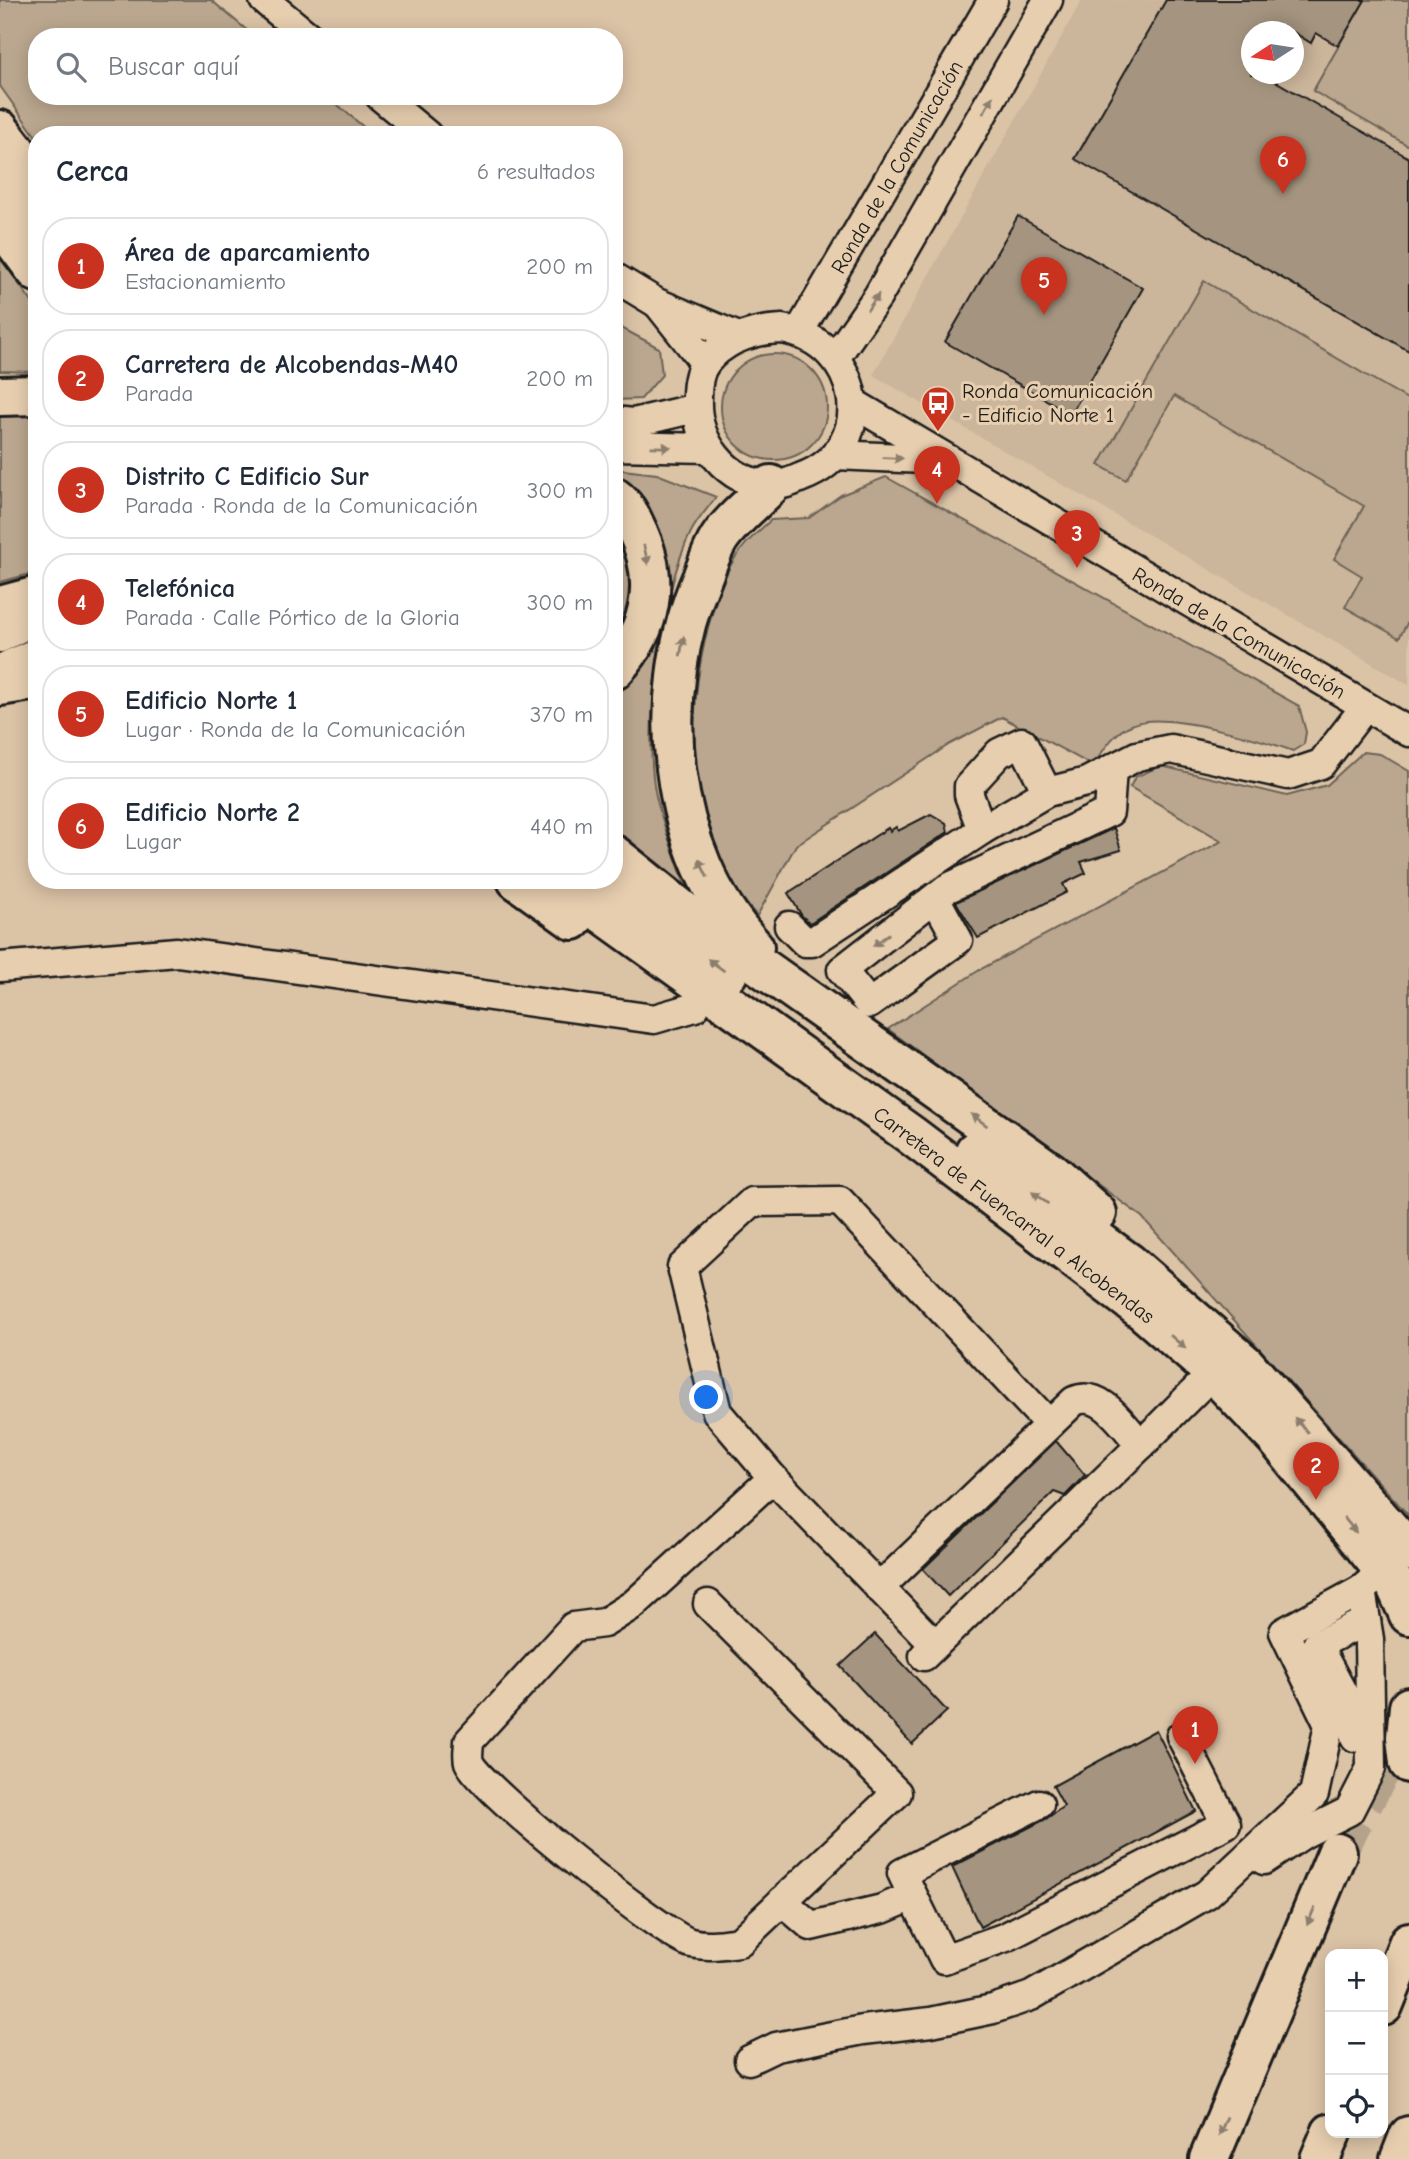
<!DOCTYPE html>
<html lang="es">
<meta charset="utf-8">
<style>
body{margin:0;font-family:"Comic Neue",sans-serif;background:#f2f2f3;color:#1f2937}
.controls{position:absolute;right:21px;bottom:21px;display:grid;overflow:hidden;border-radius:14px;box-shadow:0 4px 18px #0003}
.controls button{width:63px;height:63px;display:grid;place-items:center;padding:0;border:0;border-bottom:2px solid #e0e1e3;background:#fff;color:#1f2937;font:35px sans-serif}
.compass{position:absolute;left:1241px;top:21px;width:63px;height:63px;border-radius:50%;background:#fff;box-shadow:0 4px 18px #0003;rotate:258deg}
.you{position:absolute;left:707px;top:1398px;width:24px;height:24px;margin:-18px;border:5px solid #fff;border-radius:50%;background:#1a73e8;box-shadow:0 0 0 10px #1a73e833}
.badge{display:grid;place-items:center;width:46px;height:46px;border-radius:50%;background:#c8321e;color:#fff;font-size:23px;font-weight:700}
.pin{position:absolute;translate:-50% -58px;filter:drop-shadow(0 2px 4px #0008)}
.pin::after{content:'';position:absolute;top:37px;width:24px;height:21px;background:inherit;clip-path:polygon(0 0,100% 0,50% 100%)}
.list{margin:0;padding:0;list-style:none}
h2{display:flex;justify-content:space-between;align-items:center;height:91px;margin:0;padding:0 28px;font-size:30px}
h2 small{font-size:23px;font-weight:400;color:#747a83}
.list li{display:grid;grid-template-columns:46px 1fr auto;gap:21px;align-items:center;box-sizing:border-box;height:98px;margin:0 14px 14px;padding:0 14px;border:2px solid #e0e1e3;border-radius:28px}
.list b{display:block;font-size:26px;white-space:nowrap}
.list p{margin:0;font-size:23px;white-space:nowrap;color:#747a83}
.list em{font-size:23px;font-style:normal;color:#747a83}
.icon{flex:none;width:38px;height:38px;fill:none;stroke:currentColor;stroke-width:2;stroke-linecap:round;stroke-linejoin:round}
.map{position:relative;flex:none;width:1409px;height:2159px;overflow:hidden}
.search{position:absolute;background:#fff;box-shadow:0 4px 18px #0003;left:28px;top:28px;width:595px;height:77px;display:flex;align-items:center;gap:18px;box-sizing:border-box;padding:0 24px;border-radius:28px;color:#747a83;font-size:26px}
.panel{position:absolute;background:#fff;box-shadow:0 4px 18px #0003;left:28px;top:126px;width:595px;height:763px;border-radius:28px}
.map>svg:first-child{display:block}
.built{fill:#cbb59b;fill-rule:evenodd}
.green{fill:#bba78f;stroke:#6c6256;stroke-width:2}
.building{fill:#a59580;stroke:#1c1c1c;stroke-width:2}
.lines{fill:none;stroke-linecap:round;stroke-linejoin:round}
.highway-tunnel{stroke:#b5a28a;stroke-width:38;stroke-dasharray:38 19;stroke-linecap:butt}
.minor-casing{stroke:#1c1c1c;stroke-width:33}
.highway-casing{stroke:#1c1c1c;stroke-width:44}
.minor{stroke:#e7ceaf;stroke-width:28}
.highway{stroke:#e7ceaf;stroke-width:38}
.oneway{fill:#8c7e6d}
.labels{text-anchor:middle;stroke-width:6;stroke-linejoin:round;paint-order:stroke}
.street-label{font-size:21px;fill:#1c1c1c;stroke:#e7ceaf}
.poi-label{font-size:21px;fill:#1c1c1c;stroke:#e7ceaf;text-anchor:start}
</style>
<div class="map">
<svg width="1409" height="2159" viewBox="0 0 1409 2159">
<rect width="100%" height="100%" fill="#dbc3a6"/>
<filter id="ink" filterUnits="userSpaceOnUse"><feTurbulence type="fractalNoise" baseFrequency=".0143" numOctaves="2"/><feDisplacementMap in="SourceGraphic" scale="14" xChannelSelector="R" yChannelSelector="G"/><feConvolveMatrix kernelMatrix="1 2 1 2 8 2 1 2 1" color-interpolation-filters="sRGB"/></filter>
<g filter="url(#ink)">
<path class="built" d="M1082,0H1409V685L873,375ZM1252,32H1294V74H1252Z"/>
<g class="green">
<path d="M0,0H211L255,37H37V96H327L373,135H37V138L0,86Z"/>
<path d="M1365,0H1409V146L1313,91Z"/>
<path d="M0,258L37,309V372L0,371Z"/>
<path d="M1204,281L1409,400V620L1399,638L1345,607L1362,576L1334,559L1364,506L1174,396L1126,480L1099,465Z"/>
<path d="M614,324L659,348L662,375L641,399L614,400Z"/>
<circle cx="774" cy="407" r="53"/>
<path d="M0,411L37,412V572L0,582Z"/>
<path d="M614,469L657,474L716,497C708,508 697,520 691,532C661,591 642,732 656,796C663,827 676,858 686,888L614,835V694C625,683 640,672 647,658C673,611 673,541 640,497C633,487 621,480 614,469Z"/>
<path d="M886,477L1299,706L1306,732L1304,744L1293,751C1260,739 1165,711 1134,724C1114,731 1104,749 1093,766L1002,717L950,744L796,845L757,916C744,900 728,883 719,864C680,781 690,656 727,573C736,551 754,535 771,520L809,518L841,495Z"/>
<path d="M614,525L632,555L633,605L614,648Z"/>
<path d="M1363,752L1380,754L1409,771V1516L1142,1217L888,1029L981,969L1222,841L1130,787L1135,777L1161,766L1287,796L1327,785Z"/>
</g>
<g class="building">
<path d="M1166,0H1365L1338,46L1316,33L1311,43L1293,32H1251V74H1263L1409,158V351L1075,159Z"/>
<path d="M1018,216L1143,288L1071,414L945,342Z"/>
<path d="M931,814L946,823L948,832L810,923L802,916L788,893L888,828L890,831L896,827L898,831Z"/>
<path d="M1114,828L1121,850L1081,862L1086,873L1063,884L1067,892L978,938L956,902Z"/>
<path d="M1056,1441L1085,1475L1065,1496L1054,1492L948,1596L923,1569Z"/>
<path d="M875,1634L947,1711L912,1744L840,1666Z"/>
<path d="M1156,1730L1196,1811L980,1927L952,1867L1046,1819L1064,1806L1053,1786Z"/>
</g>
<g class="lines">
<path class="highway-tunnel" d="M1337,1853L1409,1719"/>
<g class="minor-casing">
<g id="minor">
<path d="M264,0L309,37"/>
<path d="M380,96L427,135"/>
<path d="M614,277L657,303L738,337"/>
<path d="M659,305L705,363"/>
<path d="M782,329C863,343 880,448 802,477C793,481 782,486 772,485C726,484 695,441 697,398C697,387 699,371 706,362C725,339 754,330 782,329Z"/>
<path d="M799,332L993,0"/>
<path d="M835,358L878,296L1048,0"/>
<path d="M853,403L1409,732"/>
<path d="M614,421L633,423L696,408"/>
<path d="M614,446L708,448"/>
<path d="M835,455L947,460"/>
<path d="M0,638L37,619"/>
<path d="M0,669L37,652"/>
<path d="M982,830L969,795V786L999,753L1022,742L1047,792"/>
<path d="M935,898L958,940L869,1004L842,970L946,889L1109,812L1112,769L1137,756L1171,749L1288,775L1321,764L1365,707"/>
<path d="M789,926L805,942H812L982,830L1047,792L1087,782L1112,769"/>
<path d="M0,967L177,952L654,1019L695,1007"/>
<path d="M773,1478L935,1645"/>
<path d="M879,1588L1074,1401C1102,1389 1123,1426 1141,1445L1213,1373"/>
<path d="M708,1604L897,1793L739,1942C723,1944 707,1947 691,1943C664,1936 478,1787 469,1762C467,1756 469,1747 469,1741L573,1627L604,1623L634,1604L773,1478L717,1412L682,1267L752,1202L840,1201L1048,1423"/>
<path d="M924,1656L1141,1445"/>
<path d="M1361,1737H1355L1354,1714L1317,1645L1366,1621"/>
<path d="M1264,1860L1303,1834L1349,1811L1371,1768L1369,1639L1361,1590L1373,1580"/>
<path d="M913,1896L902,1873L1039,1804"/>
<path d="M782,1901L811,1926L882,1909L913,1896L944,1959L1006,1937L1226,1824L1181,1736"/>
<path d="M749,2060L776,2047L863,2030L931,2022L993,2009L1031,1996L1207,1894L1314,1794L1329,1725L1284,1632L1361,1590"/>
</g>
</g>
<g class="highway-casing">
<g id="highway">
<path d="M0,130L37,178"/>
<path d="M0,178L37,227"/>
<path d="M0,223L37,272"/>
<path d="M0,396L37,395"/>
<path d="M614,497C626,506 630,515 636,528C661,580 653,628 614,670"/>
<path d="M0,606L37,596"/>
<path d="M0,686L37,680"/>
<path d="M614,855L691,917L1051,1172L1097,1213"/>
<path d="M517,880L573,920"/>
<path d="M556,880L911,1135L1142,1310L1210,1369L1276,1438L1395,1584L1409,1615"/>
<path d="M600,880L728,973"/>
<path d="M754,947C666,852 652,694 702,578C707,565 712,550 719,539C732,519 755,502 771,485"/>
<path d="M975,1151L1129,1263L1245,1364L1409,1551"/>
<path d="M1409,1707L1406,1737L1409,1763"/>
<path d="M1383,2006L1409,1942"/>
<path d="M1209,2159L1337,1853"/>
<path d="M1320,2159L1331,2133"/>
<path d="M1400,2159L1409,2136"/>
</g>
</g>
<use href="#minor" class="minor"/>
<use href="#highway" class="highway"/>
</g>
<defs><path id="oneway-solid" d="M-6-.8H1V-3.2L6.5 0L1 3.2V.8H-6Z" transform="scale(1.75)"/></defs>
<g class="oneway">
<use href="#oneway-solid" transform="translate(988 105) rotate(-60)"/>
<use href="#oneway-solid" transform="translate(873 302) rotate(-56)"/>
<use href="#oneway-solid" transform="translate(661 447) rotate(1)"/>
<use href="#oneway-solid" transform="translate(893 458) rotate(2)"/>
<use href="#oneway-solid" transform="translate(646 555) rotate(77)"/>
<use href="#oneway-solid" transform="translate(682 646) rotate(-80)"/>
<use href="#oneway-solid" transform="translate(703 868) rotate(-115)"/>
<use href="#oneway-solid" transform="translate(881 940) rotate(142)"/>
<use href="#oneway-solid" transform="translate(716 965) rotate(-144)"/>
<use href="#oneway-solid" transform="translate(979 1120) rotate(-144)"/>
<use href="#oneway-solid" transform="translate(1040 1198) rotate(-144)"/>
<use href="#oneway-solid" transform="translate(1178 1342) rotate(41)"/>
<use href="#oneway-solid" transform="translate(1301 1425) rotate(-131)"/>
<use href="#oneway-solid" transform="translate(1350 1525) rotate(51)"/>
<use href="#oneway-solid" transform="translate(1311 1916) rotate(113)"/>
<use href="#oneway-solid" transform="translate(1223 2126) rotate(113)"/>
</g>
</g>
<defs>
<g id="bus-pin" transform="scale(1.75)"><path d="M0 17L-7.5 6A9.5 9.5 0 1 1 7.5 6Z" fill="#c8321e" stroke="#e7ceaf"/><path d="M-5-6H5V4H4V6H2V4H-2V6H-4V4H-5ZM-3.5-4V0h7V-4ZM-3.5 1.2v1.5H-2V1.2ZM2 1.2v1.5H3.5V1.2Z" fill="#fff"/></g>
</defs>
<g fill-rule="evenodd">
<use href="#bus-pin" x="938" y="403"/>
</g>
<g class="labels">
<g class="street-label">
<text transform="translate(897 167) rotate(-60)" y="7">Ronda de la Comunicación</text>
<text transform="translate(1239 633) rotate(30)" y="7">Ronda de la Comunicación</text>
<text transform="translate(1014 1215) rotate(37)" y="7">Carretera de Fuencarral a Alcobendas</text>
</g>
<g class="poi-label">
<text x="962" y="398">Ronda Comunicación<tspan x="962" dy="24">- Edificio Norte 1</tspan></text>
</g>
</g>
</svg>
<div class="controls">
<button>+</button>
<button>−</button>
<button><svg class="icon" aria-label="locate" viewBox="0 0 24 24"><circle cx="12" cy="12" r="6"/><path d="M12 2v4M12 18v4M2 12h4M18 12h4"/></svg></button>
</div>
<svg class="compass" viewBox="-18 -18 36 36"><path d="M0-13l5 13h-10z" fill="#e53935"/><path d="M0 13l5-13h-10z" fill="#747a83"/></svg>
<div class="you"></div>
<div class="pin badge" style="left:1195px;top:1764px">1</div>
<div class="pin badge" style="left:1316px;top:1500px">2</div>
<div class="pin badge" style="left:1077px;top:568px">3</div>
<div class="pin badge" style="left:937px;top:504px">4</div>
<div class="pin badge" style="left:1044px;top:315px">5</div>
<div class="pin badge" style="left:1283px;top:194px">6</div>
<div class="search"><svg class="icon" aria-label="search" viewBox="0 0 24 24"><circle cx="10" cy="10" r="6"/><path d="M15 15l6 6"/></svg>Buscar aquí</div>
<section class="panel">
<h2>Cerca<small>6 resultados</small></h2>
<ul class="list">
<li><span class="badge">1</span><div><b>Área de aparcamiento</b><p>Estacionamiento</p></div><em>200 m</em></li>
<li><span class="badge">2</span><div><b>Carretera de Alcobendas-M40</b><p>Parada</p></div><em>200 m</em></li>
<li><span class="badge">3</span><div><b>Distrito C Edificio Sur</b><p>Parada · Ronda de la Comunicación</p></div><em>300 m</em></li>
<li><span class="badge">4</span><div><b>Telefónica</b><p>Parada · Calle Pórtico de la Gloria</p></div><em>300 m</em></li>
<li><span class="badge">5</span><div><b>Edificio Norte 1</b><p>Lugar · Ronda de la Comunicación</p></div><em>370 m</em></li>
<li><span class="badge">6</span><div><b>Edificio Norte 2</b><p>Lugar</p></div><em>440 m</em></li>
</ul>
</section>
</div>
